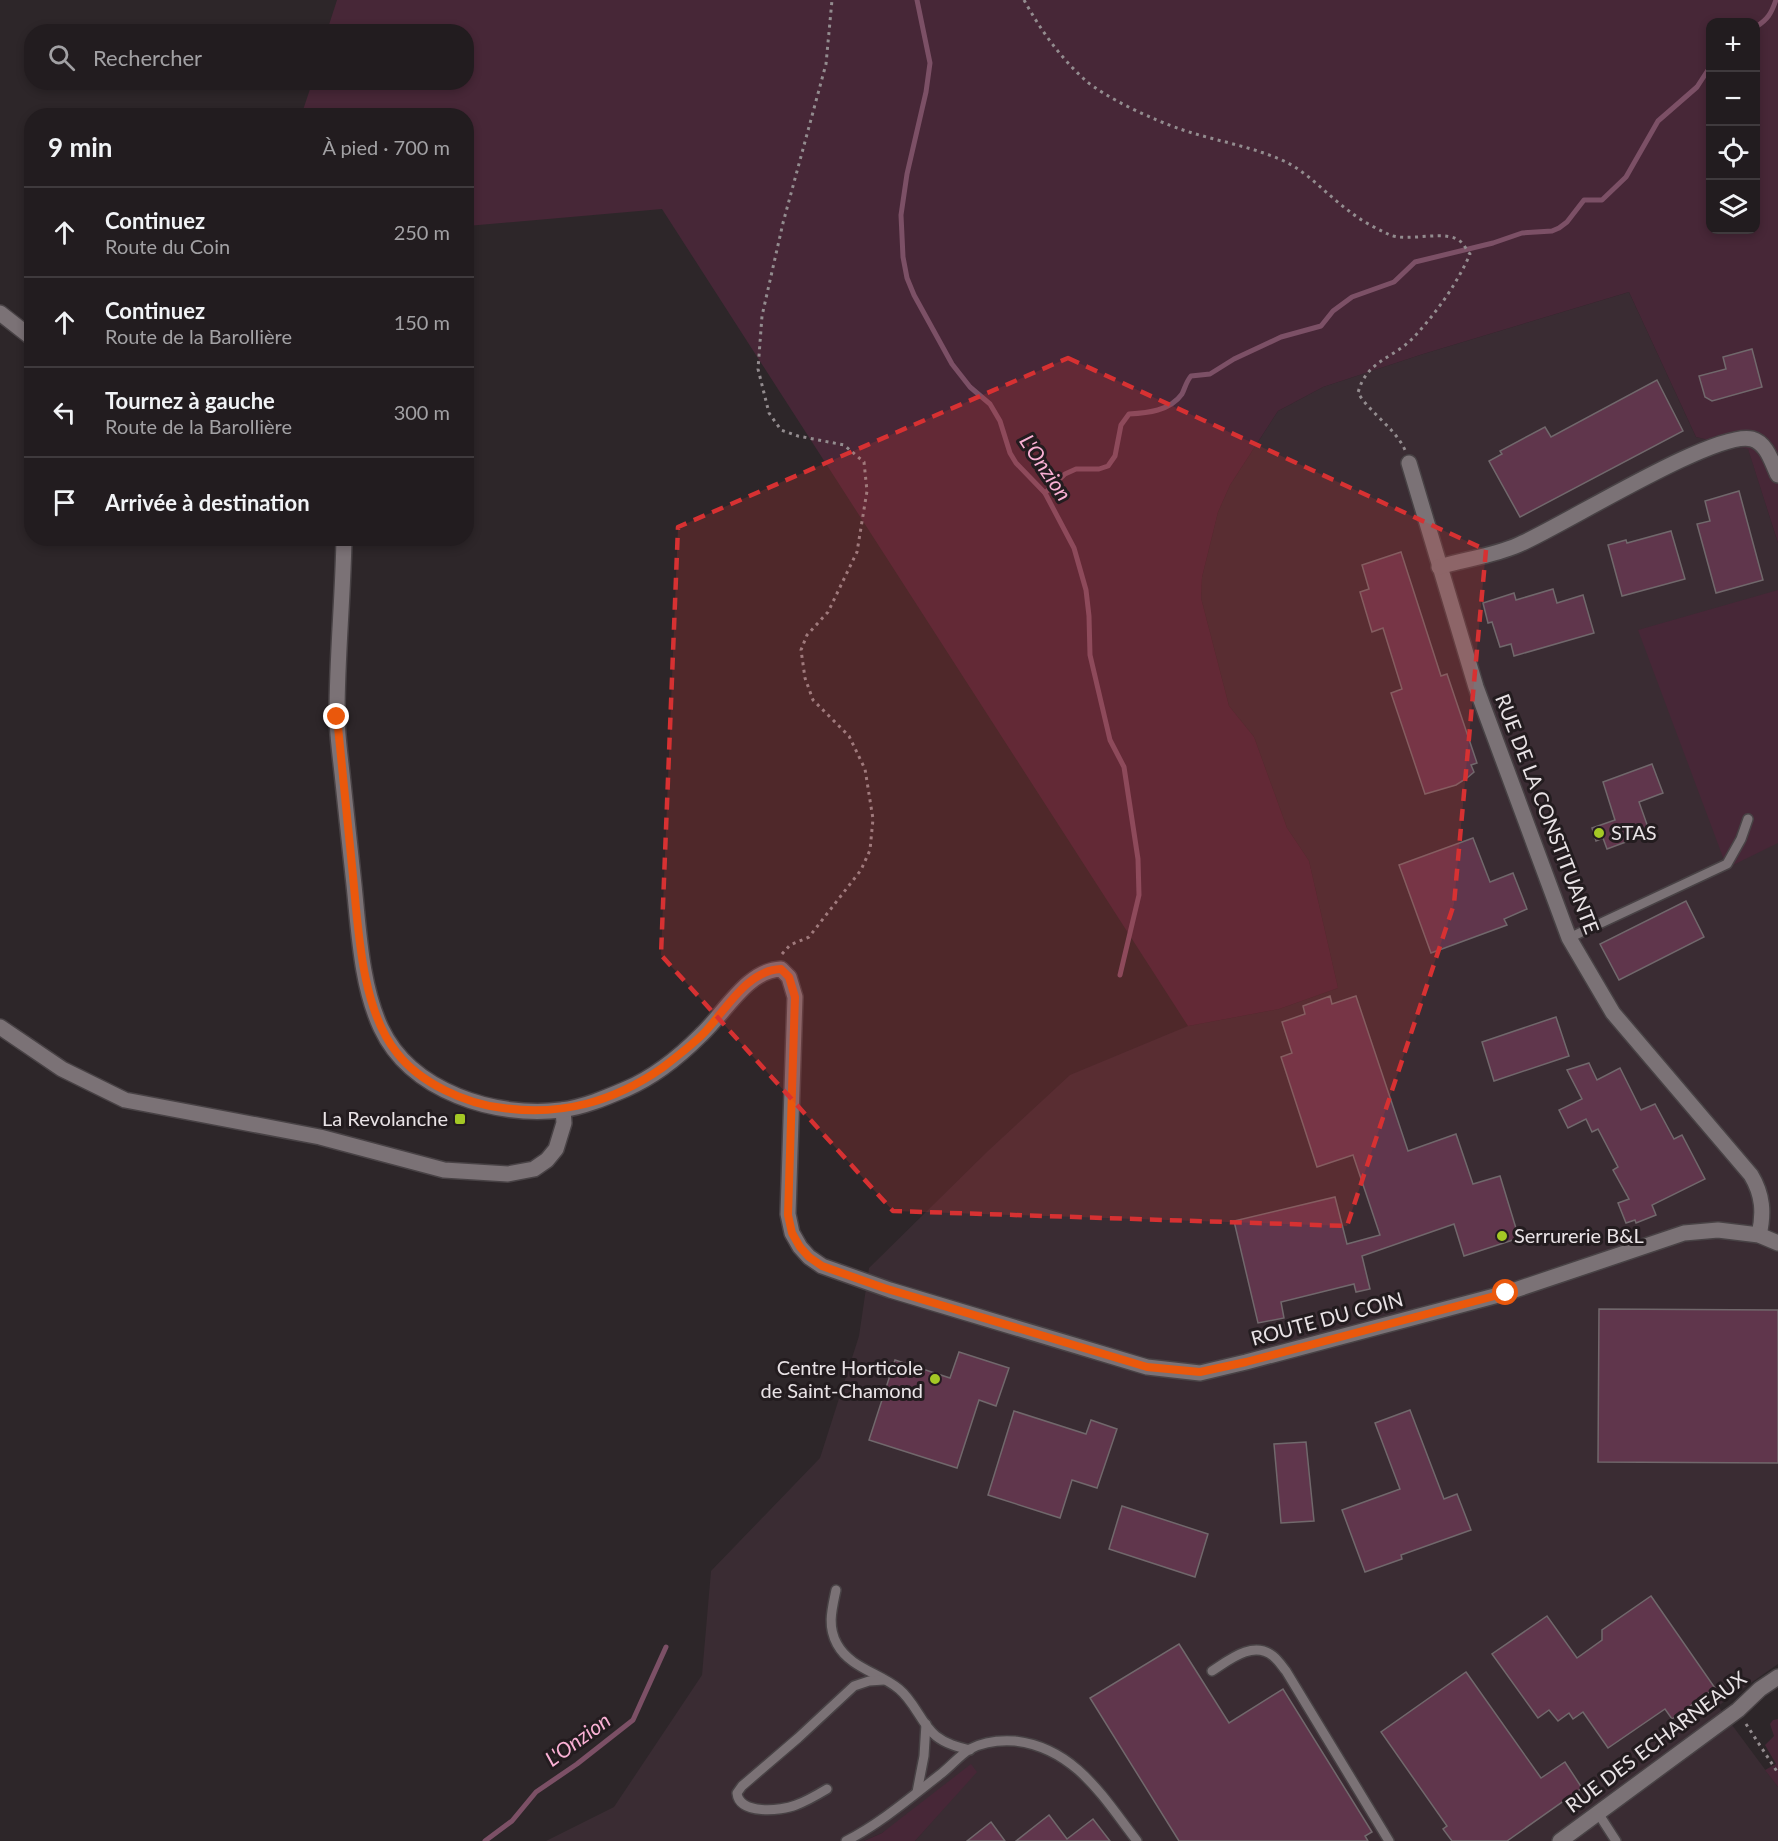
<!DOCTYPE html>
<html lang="fr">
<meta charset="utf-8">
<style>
body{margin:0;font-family:Lato,sans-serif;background:#2a2528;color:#f1f3f6}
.controls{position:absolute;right:18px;top:18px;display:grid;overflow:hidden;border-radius:12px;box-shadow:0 3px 9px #0003}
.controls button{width:54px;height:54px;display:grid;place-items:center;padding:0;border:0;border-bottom:2px solid #3f3a3d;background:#221c1f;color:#f1f3f6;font:30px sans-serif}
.stop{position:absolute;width:18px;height:18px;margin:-14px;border:4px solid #ea580c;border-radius:50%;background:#fff}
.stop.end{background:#ea580c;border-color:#fff;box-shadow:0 2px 6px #0008}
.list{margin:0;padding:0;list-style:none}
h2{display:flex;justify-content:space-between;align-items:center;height:78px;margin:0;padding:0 24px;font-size:26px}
h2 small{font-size:20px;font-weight:400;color:#a2a1a4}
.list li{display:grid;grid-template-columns:39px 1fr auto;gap:18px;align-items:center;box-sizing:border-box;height:90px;padding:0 24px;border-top:2px solid #3f3a3d}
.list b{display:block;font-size:22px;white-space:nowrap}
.list p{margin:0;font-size:20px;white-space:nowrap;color:#a2a1a4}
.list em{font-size:20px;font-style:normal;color:#a2a1a4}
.icon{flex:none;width:33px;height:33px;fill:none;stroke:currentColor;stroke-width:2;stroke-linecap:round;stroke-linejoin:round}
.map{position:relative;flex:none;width:1778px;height:1841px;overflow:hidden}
.search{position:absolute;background:#221c1f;box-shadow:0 3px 9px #0003;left:24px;top:24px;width:450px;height:66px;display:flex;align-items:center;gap:15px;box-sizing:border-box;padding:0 21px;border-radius:24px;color:#a2a1a4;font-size:22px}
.panel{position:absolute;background:#221c1f;box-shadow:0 3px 9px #0003;left:24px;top:108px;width:450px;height:438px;border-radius:24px}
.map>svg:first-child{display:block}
.built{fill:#3a2c33}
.green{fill:#472737;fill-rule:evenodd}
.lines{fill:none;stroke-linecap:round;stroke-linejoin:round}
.stream{stroke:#7c5066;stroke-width:5}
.building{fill:#60364c;stroke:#71686c;stroke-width:1.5}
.service-casing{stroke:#484245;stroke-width:12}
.minor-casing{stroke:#484245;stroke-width:18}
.secondary-casing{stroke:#484245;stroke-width:18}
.path{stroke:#938c8f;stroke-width:3;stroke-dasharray:3 4.5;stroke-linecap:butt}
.service{stroke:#7b7276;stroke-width:9}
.minor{stroke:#7b7276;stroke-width:15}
.secondary{stroke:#7b7276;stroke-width:15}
.route{stroke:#ea580c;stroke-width:8}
.marked{fill:#d73132;fill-opacity:0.2;stroke:#d73132;stroke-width:4.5;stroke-dasharray:12 8;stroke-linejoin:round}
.poi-dot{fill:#a4c825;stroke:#231c1f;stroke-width:2}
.labels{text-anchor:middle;stroke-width:6;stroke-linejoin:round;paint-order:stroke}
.street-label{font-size:20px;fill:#e9e3e6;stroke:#231c1f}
.poi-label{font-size:20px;fill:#e9e3e6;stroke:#231c1f;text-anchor:start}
.water-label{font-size:21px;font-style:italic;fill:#fab1d5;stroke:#231c1f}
</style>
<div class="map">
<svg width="1778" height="1841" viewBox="0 0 1778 1841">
<rect width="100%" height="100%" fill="#2d2629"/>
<path class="built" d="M1629,292L1696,437L1748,448L1778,543V1664L1718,1706L1778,1787V1841H915L976,1772L882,1833L864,1841H546L614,1807L702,1675L711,1571L820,1458L859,1336L869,1268L988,1151L1070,1075L1188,1026L1279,1009L1338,988L1309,861L1287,828L1254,737L1229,706L1201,598L1202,577L1218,512L1230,485L1278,411L1323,387L1423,354Z"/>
<g class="green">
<path d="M337,0H1778V543L1748,449L1696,437L1629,292L1423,354L1323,387L1278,411L1230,485L1218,512L1202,577L1201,598L1229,706L1254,737L1287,828L1309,861L1338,988L1279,1009L1188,1026L662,209L467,226L466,116H301L312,83L466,82V32L327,31ZM1710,22H1756V230H1710Z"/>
<path d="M1778,590V843L1727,868L1638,630Z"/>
<path d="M1778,1719V1787L1765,1770L1776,1764L1765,1745L1774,1736L1770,1724L1773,1720Z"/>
<path d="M971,1764L977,1772L915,1841H864L882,1833Z"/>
</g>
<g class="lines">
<g class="stream">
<path d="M917,0L930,63L926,92L907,174L901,215L903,257L907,278L914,295L952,364L970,387L990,404L1000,421L1010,453L1016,463L1045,493L1074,548L1086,590L1089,616L1090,655L1110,740L1124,767L1138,859L1139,895L1120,975"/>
<path d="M1756,27C1768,19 1771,14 1776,0"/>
<path d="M1045,493L1065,474L1076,469H1099L1108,466L1115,456L1121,425L1129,414C1147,413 1170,411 1182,394C1185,388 1186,382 1191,376L1210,374L1234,359L1281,337L1321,326L1333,311L1352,297L1394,282L1415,262L1493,243L1522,233L1552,231L1559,228L1567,222L1584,200H1602L1626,177L1658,121L1697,87L1710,67"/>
<path d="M485,1841L512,1821L536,1792L577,1764L633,1720L666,1647"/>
</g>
</g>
<g class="building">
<path d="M1752,349L1762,387L1712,401L1705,397L1699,376L1726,369L1723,357Z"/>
<path d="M1657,380L1683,431L1520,517L1489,461L1502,454L1500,451L1545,427L1551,437Z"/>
<path d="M1739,491L1763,580L1716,593L1697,524L1710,521L1705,501Z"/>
<path d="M1671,531L1685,579L1622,596L1608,545L1626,540L1627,543Z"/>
<path d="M1401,552L1441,676L1447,674L1477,763L1471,765L1474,772L1467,778L1456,785L1425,794L1391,693L1402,689L1383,628L1372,632L1360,592L1369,589L1362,565Z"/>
<path d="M1553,589L1557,603L1583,595L1594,633L1514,656L1511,644L1500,647L1492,622L1488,623L1483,603L1514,593L1516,600Z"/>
<path d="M1652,764L1663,793L1639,802L1650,833L1607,849L1603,838L1596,841L1592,828L1615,820L1603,782Z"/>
<path d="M1473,838L1490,882L1513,873L1527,909L1504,919L1507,925L1431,953L1399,865Z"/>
<path d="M1686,901L1704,937L1619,980L1600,944Z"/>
<path d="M1330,996L1332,1004L1356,996L1408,1151L1456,1134L1473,1184L1500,1176L1519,1238L1464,1256L1454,1224L1362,1256L1370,1289L1356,1292L1354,1284L1281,1302L1284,1318L1258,1323L1234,1221L1335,1197L1347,1244L1380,1235L1353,1155L1317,1167L1281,1057L1292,1053L1282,1022L1305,1014L1303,1006Z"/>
<path d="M1556,1017L1569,1056L1494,1081L1482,1042Z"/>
<path d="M1589,1063L1597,1080L1620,1068L1641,1110L1655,1104L1674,1139L1682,1135L1705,1179L1652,1205L1656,1215L1636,1223L1635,1220L1626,1223L1618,1203L1629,1199L1613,1170L1618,1167L1598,1129L1592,1132L1586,1119L1568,1128L1559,1110L1582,1099L1567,1070Z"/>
<path d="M1599,1309L1778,1310V1463L1598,1462Z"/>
<path d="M959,1352L1009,1368L996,1406L979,1400L957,1468L869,1440L895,1360L950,1378Z"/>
<path d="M1410,1410L1444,1499L1457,1494L1471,1530L1401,1555L1402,1559L1365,1572L1342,1510L1400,1489L1375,1423Z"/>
<path d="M1014,1411L1086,1434L1091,1420L1117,1429L1097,1488L1072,1480L1060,1518L988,1495Z"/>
<path d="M1306,1442L1314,1521L1281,1523L1274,1444Z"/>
<path d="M1122,1506L1208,1534L1195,1577L1109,1549Z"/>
<path d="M1651,1596L1715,1688L1672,1719L1665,1709L1608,1748L1583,1712L1573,1719L1569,1713L1558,1721L1549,1710L1538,1718L1492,1654L1547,1616L1577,1658L1602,1640V1630Z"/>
<path d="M1179,1644L1229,1723L1283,1689L1372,1832L1365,1836L1368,1841H1179L1090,1698Z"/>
<path d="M1466,1672L1541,1778L1565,1762L1582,1788L1507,1841H1452L1443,1829L1447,1826L1381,1732Z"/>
<path d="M1049,1815L1067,1839L1093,1819L1110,1841H1016Z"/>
<path d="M991,1822L1005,1841H967Z"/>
</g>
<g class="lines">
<g class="service-casing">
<g id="service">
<path d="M1569,938L1727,864L1741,839L1748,819"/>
<path d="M836,1590C832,1609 827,1626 837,1644C850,1668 880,1673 899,1689C915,1702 921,1724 936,1736C946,1744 958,1747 970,1750"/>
<path d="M1212,1671C1229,1660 1253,1640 1273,1656C1278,1660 1282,1666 1286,1671L1389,1841"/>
<path d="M827,1789C817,1795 807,1801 796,1805C781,1811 739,1815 737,1793L742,1786L798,1738L854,1686L869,1681L884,1680"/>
<path d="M917,1792L924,1756L926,1724"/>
<path d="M1598,1813L1616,1841"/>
<path d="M846,1841C881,1823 911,1797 942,1773C952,1765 960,1755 970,1749C983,1742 1000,1740 1015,1741C1075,1748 1103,1797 1137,1841"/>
</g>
</g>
<g class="minor-casing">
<g id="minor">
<path d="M1409,463L1476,687L1569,938L1613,1013L1751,1175C1763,1195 1764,1213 1759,1235"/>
<path d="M1439,567C1465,559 1493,556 1518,545C1561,527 1716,429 1752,439C1767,443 1772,463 1778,475"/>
<path d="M0,1027L62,1069L125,1100L320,1137L444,1170L508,1174L534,1169L547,1160L556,1149L564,1123L563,1110"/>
<path d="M1560,1841L1738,1710L1760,1689L1778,1677"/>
</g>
</g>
<g class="secondary-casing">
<g id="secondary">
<path d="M0,313L32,338"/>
<path d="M344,538C343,597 337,656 337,714C337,734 340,754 342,773C346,810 350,847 354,885C359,932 361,985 381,1028C411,1092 496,1118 561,1110C584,1107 605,1098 626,1089C654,1077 680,1056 701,1035C725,1013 747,970 781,969L789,977L795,997L788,1214L792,1233L800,1247L809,1257L822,1266L890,1290L1147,1367L1200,1373L1246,1362L1506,1293L1684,1233L1718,1230L1759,1235L1778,1243"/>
</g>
</g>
<g class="path">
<path d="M1024,0C1040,29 1059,56 1084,79C1105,98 1154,120 1180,129C1215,141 1251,146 1284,161C1309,173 1327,195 1349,211C1360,220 1375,228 1388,234C1407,244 1448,227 1462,243C1465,246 1467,251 1470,254C1457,284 1435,315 1412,339C1392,359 1366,361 1358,393C1371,414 1395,428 1405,450"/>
<path d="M782,954L790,945L809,937L861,870L870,850L873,819L865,769L849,736L813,700L805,678L801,650L807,635L828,612L857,552L867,491L864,462L844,445L798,436L781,430L769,413L758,369L762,316L783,223L826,64L832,0"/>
<path d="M1746,1724L1778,1773"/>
</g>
<use href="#service" class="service"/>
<use href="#minor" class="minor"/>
<use href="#secondary" class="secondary"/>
</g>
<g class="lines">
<path class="route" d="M337,717C342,766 347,816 352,866C358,922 360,1008 397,1053C420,1083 466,1104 503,1108C562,1116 613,1102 662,1068C676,1057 691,1046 704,1033C726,1010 747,970 781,969L789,977L795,997L788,1215L792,1233L800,1247L809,1257L822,1266L884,1288L1147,1367L1200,1372L1246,1362L1506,1293"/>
</g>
<path class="marked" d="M1068,358L1486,550L1454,904L1347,1226L893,1211L661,955L678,527Z"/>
<g class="poi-dot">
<circle cx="1599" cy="833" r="6"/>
<rect x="454" y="1113" width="12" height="12" rx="3"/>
<circle cx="1502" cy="1236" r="6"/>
<circle cx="935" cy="1379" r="6"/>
</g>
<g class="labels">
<g class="street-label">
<text transform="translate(1547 814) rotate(69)" y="7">RUE DE LA CONSTITUANTE</text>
<text transform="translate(1327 1319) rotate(-15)" y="7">ROUTE DU COIN</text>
<text transform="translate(1656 1742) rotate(-37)" y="7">RUE DES ECHARNEAUX</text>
</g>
<g class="poi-label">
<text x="1611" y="840">STAS</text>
<text x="448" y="1126" text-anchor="end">La Revolanche</text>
<text x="1514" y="1243">Serrurerie B&amp;L</text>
<text x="923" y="1375" text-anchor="end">Centre Horticole<tspan x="923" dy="23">de Saint-Chamond</tspan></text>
</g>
<g class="water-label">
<text transform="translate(1045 468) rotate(56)" y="7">L'Onzion</text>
<text transform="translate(578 1740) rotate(-36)" y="7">L'Onzion</text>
</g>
</g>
</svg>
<div class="controls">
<button>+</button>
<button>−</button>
<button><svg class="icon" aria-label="locate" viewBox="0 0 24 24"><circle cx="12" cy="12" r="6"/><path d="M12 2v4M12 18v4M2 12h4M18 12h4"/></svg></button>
<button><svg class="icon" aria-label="layers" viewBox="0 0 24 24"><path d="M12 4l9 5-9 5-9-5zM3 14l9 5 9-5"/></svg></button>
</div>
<div class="stop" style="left:1506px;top:1293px"></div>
<div class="stop end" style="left:337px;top:717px"></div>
<div class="search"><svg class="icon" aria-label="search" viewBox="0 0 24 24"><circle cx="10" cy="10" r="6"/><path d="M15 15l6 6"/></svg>Rechercher</div>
<section class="panel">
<h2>9 min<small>À pied · 700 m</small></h2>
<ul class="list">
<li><svg class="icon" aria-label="ahead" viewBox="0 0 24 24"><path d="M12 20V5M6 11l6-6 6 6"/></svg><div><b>Continuez</b><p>Route du Coin</p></div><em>250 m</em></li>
<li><svg class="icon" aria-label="ahead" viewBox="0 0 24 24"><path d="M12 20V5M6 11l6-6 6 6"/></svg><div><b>Continuez</b><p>Route de la Barollière</p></div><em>150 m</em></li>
<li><svg class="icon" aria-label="left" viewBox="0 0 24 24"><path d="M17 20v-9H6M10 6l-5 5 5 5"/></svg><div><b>Tournez à gauche</b><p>Route de la Barollière</p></div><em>300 m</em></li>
<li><svg class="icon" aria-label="arrive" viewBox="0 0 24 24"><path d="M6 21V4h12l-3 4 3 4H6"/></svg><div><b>Arrivée à destination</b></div></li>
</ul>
</section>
</div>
